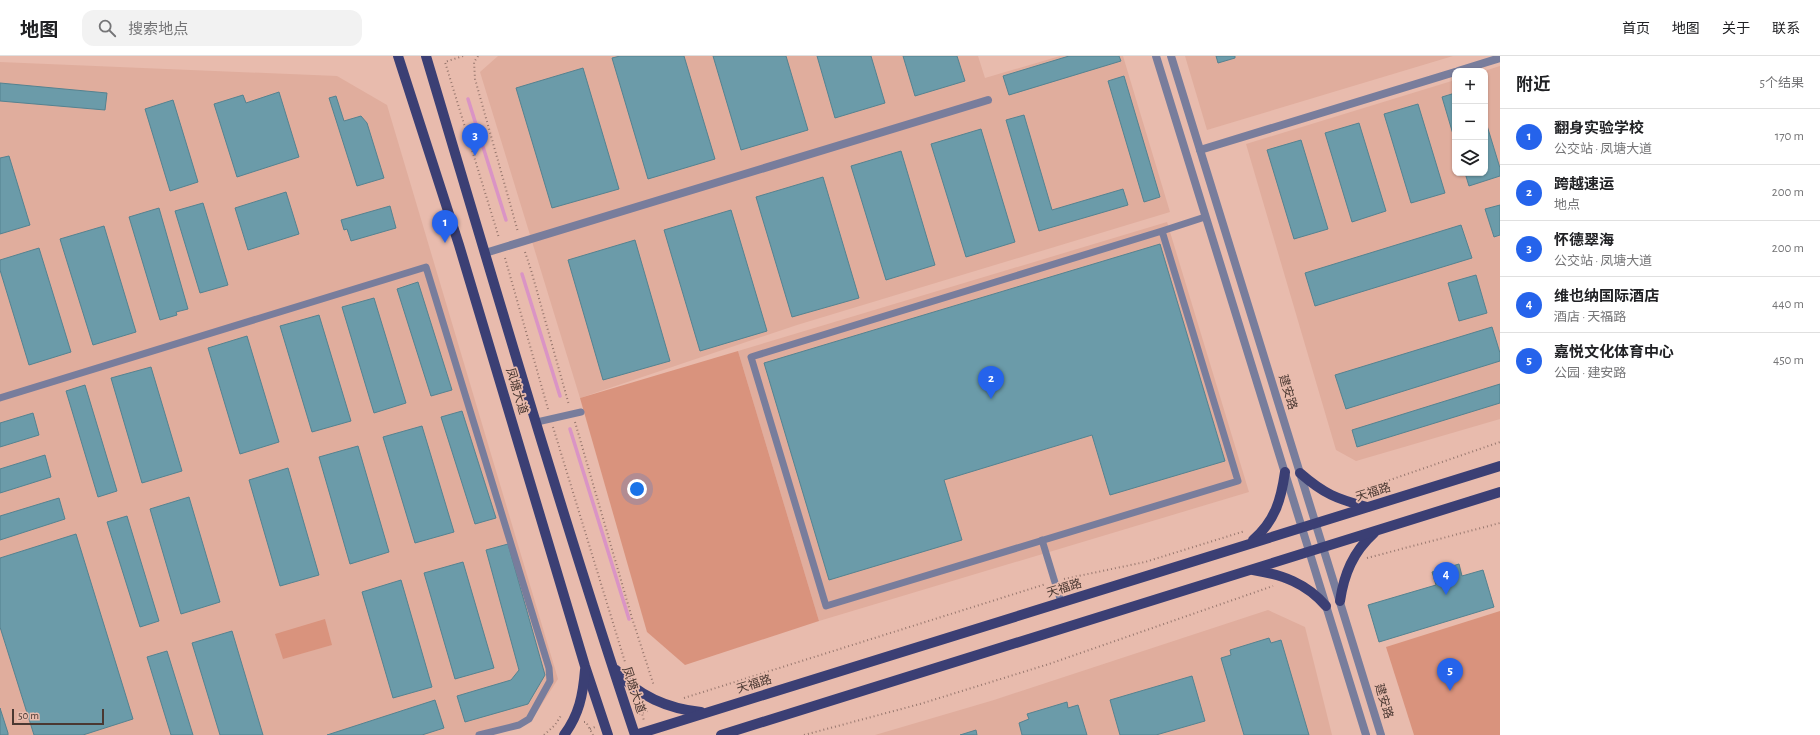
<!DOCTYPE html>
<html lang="zh">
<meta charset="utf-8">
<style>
body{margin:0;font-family:"Alegreya Sans","Noto Sans SC",sans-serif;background:#f2f2f2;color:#202124}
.controls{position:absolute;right:12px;top:12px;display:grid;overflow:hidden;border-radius:8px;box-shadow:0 1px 3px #0004}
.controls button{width:36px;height:36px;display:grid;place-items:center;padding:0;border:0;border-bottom:1px solid #e0e0e0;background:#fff;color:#202124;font:20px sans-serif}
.scale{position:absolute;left:12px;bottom:10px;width:92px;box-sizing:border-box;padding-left:4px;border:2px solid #4a3832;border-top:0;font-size:11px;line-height:14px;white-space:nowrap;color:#4a3832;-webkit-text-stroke:3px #e8bbad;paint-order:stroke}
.you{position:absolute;left:637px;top:433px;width:14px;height:14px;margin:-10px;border:3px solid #fff;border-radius:50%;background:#1a73e8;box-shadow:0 0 0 6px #1a73e833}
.badge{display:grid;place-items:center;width:26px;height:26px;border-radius:50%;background:#2563eb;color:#fff;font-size:13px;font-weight:700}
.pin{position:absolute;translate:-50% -33px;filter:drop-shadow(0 1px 2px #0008)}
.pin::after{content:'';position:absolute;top:21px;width:14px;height:12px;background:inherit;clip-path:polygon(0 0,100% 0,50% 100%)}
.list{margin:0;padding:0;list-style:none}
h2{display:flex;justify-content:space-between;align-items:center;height:52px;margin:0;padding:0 16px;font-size:17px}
h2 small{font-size:13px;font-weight:400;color:#757577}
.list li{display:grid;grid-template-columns:26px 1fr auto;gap:12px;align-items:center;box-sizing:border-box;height:56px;padding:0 16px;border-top:1px solid #e0e0e0}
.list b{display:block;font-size:15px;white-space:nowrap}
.list p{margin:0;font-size:13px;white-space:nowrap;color:#757577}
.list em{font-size:13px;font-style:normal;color:#757577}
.icon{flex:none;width:22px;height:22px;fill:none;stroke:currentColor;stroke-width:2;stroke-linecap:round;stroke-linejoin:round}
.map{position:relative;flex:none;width:1500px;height:679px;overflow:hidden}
header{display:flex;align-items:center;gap:24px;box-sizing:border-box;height:56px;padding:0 20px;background:#fff;border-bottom:1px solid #e0e0e0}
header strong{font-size:19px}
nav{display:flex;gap:22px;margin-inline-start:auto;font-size:14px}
.search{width:280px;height:36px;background:#f2f2f2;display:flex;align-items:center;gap:10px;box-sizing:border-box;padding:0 14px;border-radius:12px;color:#757577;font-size:15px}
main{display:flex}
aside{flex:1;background:#fff}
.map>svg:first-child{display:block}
.built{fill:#e0ad9d}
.green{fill:#d9937d}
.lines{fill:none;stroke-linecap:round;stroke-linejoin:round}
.stream{stroke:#da94c5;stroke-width:3.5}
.building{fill:#6b9ba9;stroke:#548290}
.path{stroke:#97776e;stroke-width:2;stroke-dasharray:1 3;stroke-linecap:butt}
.service{stroke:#787d9c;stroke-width:7}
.minor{stroke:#787d9c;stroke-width:8}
.tertiary{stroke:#787d9c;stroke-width:8}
.primary{stroke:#3b3f74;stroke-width:10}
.labels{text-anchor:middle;stroke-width:3.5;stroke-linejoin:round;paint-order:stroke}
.street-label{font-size:12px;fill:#4a3832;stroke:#e8bbad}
</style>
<header>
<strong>地图</strong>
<div class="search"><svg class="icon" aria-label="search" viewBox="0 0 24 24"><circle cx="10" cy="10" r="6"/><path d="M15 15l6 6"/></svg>搜索地点</div>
<nav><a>首页</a><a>地图</a><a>关于</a><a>联系</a></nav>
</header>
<main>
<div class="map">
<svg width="1500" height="679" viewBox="0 0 1500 679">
<rect width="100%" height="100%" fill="#e8bbad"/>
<g class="built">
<path d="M498,0H978L985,22L1060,0H1123L1170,156L797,269L580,342L480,16Z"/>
<path d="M1185,0H1453L1207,74Z"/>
<path d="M0,6L337,20L387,49L558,623L531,665L483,679H0Z"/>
<path d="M1500,10V363L1356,405L1336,394L1246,88L1455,24V117H1485L1484,15Z"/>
<path d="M1167,166L1249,436L819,565L738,295Z"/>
<path d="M1268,554L1305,571L1332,679H875L994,644Z"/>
</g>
<g class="green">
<path d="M738,295L819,565L685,609L647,576L580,342Z"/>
<path d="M1500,555V679H1414L1386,591Z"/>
<path d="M325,563L332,589L283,603L275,578Z"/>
</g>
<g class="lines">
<g class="stream">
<path d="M468,43L506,164"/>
<path d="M522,218L560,340"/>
<path d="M570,373L629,563"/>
</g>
</g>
<g class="building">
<path d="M620,0H684L715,103L648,123L612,2Z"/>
<path d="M713,0H786L808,74L741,94Z"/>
<path d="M817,0H871L885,47L835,62Z"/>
<path d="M903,0H957L965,25L915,40Z"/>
<path d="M1069,0H1119L1121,5L1009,39L1003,20Z"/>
<path d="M1216,0H1235V2L1218,7Z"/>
<path d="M583,12L619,133L552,152L516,32Z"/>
<path d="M1124,20L1160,141L1144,146L1108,25Z"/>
<path d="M0,27L107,37L105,54L0,45Z"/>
<path d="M279,36L299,101L237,121L214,48L243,39L246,47Z"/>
<path d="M1455,37V85L1442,41Z"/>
<path d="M336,40L344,65L361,60L367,67L384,122L357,130L329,42Z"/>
<path d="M173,44L198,126L170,135L145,53Z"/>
<path d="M1418,48L1445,137L1411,147L1384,58Z"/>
<path d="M1024,59L1052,154L1123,133L1128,149L1039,175L1006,64Z"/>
<path d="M1485,63L1500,112V120L1469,130L1465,117H1485Z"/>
<path d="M1359,67L1386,155L1352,166L1325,77Z"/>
<path d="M981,73L1015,186L966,201L931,88Z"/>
<path d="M1301,84L1328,173L1294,183L1267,94Z"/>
<path d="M901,95L935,209L886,224L851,110Z"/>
<path d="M9,100L30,169L0,178V102Z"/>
<path d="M823,121L859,242L792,261L756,141Z"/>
<path d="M286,136L299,178L248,194L235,152Z"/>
<path d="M203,147L228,229L200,237L175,155Z"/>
<path d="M1500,149V179L1494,181L1485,153Z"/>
<path d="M390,150L396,172L351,185L347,173L344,174L341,164Z"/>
<path d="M159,152L188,253L176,256L177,259L160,264L129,161Z"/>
<path d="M731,154L767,275L700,295L664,174Z"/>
<path d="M1461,169L1472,202L1315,250L1305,217Z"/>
<path d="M104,170L136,276L93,289L60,183Z"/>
<path d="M635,184L670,305L603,324L568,204Z"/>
<path d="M1160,188L1225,405L1110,439L1092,379L944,424L962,484L829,524L764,307Z"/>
<path d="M39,192L71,296L29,309L0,214V204Z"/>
<path d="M1476,219L1487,257L1459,265L1448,227Z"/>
<path d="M418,226L452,334L431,340L397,233Z"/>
<path d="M374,242L406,347L374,357L342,251Z"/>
<path d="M319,259L351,365L312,376L280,270Z"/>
<path d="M1492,271L1500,297V305L1346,353L1335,319Z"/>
<path d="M247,280L279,386L240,398L208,292Z"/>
<path d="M151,311L182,415L142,427L111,322Z"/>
<path d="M1500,328V347L1357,391L1352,374Z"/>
<path d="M85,329L117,435L98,441L66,335Z"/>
<path d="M462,355L496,462L475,468L441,361Z"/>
<path d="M33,357L39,379L0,391V367Z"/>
<path d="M422,370L454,476L415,487L383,381Z"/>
<path d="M358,390L389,496L350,508L319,401Z"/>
<path d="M45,399L51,421L0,437V413Z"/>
<path d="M288,412L319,519L280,530L249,424Z"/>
<path d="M189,441L220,546L181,558L150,453Z"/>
<path d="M59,442L65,463L0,484V460Z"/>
<path d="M127,460L159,565L140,571L107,466Z"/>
<path d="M76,478L133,663L83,679H34L0,571V502Z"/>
<path d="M508,488L545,619L528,648L465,666L457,640L511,624L519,614L486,494Z"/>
<path d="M463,506L494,612L455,623L424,517Z"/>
<path d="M1459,508L1462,520L1483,514L1494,551L1379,586L1368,549L1436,529L1432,516Z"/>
<path d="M401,524L432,631L393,642L362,536Z"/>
<path d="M232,575L263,679H220L192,587Z"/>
<path d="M1269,582L1271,587L1281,584L1309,679H1244L1221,602L1231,599L1230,594Z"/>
<path d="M167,595L193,679H171L147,601Z"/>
<path d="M1192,620L1205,665L1156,679H1120L1110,644Z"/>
<path d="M435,644L444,672L422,679H327Z"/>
<path d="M1067,646L1068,652L1078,649L1087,679H1022L1019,667L1029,663L1027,658Z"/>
<path d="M0,652L8,677V679H0Z"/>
<path d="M976,674L977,679H960Z"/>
</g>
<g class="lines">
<g class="path">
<path d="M463,0L445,6L499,182"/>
<path d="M478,0L474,6L475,23L518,176"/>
<path d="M525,196L531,214L569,349"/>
<path d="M505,202L548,353"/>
<path d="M575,366L632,562L654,630"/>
<path d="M553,371L625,606"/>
<path d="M1355,436L1500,386"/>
<path d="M1367,502L1500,467"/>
<path d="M1064,523L1145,506L1245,475"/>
<path d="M684,642L1046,528"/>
<path d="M644,651L642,657L644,665"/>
<path d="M639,658L650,654"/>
<path d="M584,666H586L593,679"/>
<path d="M590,673L595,671"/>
<path d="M544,679L555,669L562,658"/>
<path d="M804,679L920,648L1049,608L1273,530"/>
</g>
<g class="service">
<path d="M1162,175L1238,425L826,550L751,301L1162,175L1205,161"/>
<path d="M0,342L426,211L549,612L550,625L529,663L519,669L479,679"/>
<path d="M537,366L581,356"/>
<path d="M1042,484L1061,546"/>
</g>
<g class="minor">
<path d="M1458,15L1500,2"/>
<path d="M1200,94L1455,16"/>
<path d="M485,197L988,44"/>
</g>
<g class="tertiary">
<path d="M1156,0L1366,679"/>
<path d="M1171,0L1381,679"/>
</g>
<g class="primary">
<path d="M398,0L459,189L585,610L608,679"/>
<path d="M426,0C494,227 560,454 635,679"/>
<path d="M1300,417C1324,438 1337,443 1367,451"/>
<path d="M1253,484C1275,465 1281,444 1285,416"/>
<path d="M1253,514C1283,519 1306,527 1326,550"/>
<path d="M1340,545C1344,518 1353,496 1374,477"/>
<path d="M616,614C637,640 669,653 701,656"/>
<path d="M564,679C579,659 583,639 585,614"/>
<path d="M635,679L1500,410"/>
<path d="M721,679L1500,436"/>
</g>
</g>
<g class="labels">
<g class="street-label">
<text transform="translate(517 335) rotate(73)" y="4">凤塘大道</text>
<text transform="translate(1288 336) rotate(73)" y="4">建安路</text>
<text transform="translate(1373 436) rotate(-17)" y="4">天福路</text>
<text transform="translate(1064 532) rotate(-17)" y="4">天福路</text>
<text transform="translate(754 628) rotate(-17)" y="4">天福路</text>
<text transform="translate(634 634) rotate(71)" y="4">凤塘大道</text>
<text transform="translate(1384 645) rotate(73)" y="4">建安路</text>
</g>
</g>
</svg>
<div class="controls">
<button>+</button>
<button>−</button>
<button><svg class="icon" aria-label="layers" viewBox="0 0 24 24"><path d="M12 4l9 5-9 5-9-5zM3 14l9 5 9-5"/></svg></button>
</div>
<div class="scale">50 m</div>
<div class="you"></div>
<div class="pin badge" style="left:445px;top:187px">1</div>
<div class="pin badge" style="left:991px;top:343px">2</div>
<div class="pin badge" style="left:475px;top:100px">3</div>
<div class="pin badge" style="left:1446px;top:539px">4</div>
<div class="pin badge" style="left:1450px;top:635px">5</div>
</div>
<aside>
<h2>附近<small>5个结果</small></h2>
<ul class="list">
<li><span class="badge">1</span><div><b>翻身实验学校</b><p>公交站 · 凤塘大道</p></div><em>170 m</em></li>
<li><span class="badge">2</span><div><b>跨越速运</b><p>地点</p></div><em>200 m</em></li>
<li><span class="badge">3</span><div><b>怀德翠海</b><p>公交站 · 凤塘大道</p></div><em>200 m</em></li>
<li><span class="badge">4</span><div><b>维也纳国际酒店</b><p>酒店 · 天福路</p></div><em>440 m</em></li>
<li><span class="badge">5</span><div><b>嘉悦文化体育中心</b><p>公园 · 建安路</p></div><em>450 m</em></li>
</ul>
</aside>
</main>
